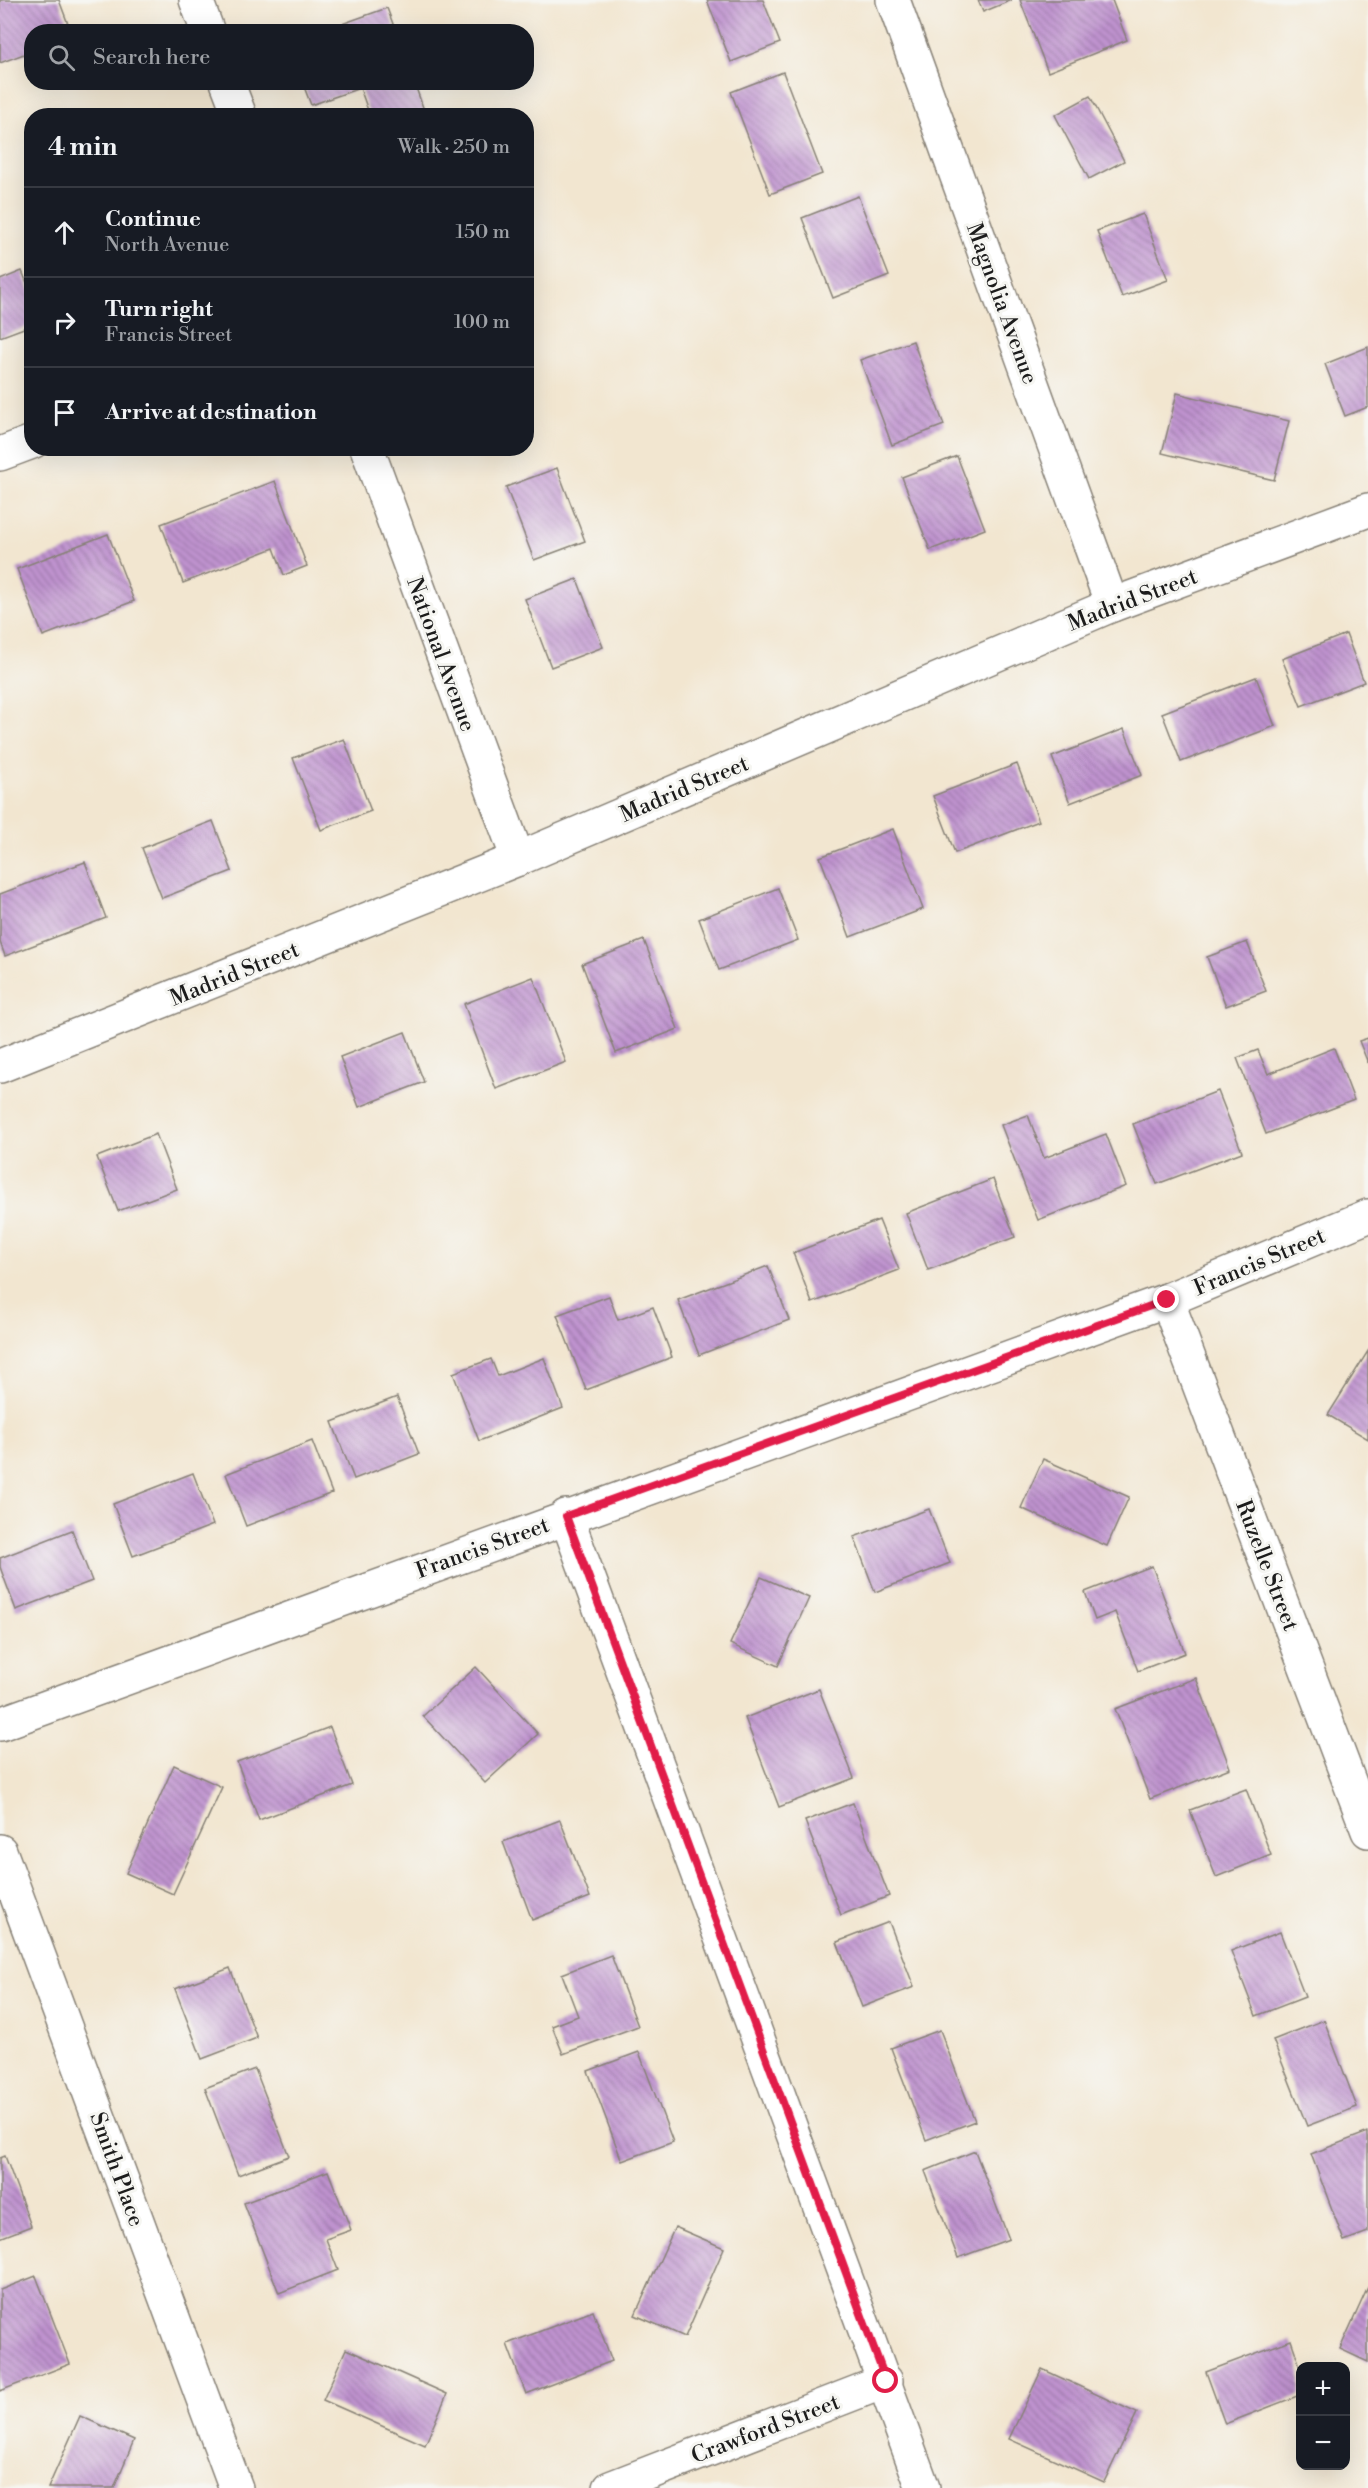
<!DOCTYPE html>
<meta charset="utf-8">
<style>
body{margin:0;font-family:"Libre Bodoni",serif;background:#242831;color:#f1f3f6}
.controls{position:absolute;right:18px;bottom:18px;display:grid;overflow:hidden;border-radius:12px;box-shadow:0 6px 24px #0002}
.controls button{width:54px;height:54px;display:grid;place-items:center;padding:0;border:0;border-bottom:2px solid #363941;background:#171b24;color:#f1f3f6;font:30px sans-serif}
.stop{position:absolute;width:18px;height:18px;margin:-14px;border:4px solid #e11d48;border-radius:50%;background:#fff}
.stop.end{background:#e11d48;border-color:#fff;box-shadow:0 2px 6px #0008}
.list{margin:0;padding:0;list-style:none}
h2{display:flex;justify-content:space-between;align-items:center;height:78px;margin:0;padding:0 24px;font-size:26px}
h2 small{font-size:20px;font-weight:400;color:#9ea1a6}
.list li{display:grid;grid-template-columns:39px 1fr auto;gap:18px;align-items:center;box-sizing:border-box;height:90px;padding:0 24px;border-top:2px solid #363941}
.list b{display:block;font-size:22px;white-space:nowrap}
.list p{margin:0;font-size:20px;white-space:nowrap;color:#9ea1a6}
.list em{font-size:20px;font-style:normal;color:#9ea1a6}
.icon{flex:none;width:33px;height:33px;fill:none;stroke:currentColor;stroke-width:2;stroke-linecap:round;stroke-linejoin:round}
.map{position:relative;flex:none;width:1368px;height:2488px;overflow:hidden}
.search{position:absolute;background:#171b24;box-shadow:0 6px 24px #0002;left:24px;top:24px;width:510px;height:66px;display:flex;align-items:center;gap:15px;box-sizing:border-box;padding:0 21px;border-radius:24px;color:#9ea1a6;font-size:22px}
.panel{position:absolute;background:#171b24;box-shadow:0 6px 24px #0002;left:24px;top:108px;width:510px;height:348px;border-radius:24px}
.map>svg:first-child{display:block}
.building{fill:url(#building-back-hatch)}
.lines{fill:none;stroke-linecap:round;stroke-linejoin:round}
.minor-casing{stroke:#878176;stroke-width:36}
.minor{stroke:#fff;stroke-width:33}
.route{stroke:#e11d48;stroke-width:8}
.labels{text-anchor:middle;stroke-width:6;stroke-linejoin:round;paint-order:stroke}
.street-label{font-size:22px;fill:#1c1c1c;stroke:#f6f6f2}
</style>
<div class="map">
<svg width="1368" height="2488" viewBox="0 0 1368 2488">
<defs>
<pattern id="building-back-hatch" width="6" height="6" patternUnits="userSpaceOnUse" patternTransform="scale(1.5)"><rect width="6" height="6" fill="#bf93cf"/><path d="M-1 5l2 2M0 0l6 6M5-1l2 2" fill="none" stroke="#9a77a7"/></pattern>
</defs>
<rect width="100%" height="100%" fill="#f6f6f2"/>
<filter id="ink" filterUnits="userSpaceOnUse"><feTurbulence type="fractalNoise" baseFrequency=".0167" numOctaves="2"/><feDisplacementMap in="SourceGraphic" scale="12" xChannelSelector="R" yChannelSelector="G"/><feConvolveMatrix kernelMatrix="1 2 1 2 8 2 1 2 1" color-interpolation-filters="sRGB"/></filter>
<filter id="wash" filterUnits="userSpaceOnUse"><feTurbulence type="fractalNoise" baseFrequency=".008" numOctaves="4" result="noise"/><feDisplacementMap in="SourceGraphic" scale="24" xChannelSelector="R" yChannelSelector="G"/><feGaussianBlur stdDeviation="1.35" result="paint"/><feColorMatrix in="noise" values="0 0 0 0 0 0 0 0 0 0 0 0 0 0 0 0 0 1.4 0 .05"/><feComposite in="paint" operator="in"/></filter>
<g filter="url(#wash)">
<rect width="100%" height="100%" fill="#f2e6d0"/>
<g id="blocks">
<g class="building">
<path d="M0,0H59L71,32H32V51L0,63Z"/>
<path d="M707,0H763L780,43L731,62Z"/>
<path d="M978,0H1012L983,12Z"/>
<path d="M1020,0H1112L1127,40L1048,72Z"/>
<path d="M387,8L396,32H322V31Z"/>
<path d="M783,72L822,174L770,194L731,92Z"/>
<path d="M307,82H414L426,116H370L360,88L311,105L303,84Z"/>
<path d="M1090,96L1124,161L1089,179L1055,115Z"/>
<path d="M858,196L889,276L833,298L802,218Z"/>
<path d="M1143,214L1168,280L1122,297L1097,231Z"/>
<path d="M22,271L32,295V325L0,337V280Z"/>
<path d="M913,341L944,425L892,445L860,360Z"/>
<path d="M1368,347V407L1345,416L1325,364Z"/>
<path d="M1177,393L1289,421L1274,480L1162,453Z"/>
<path d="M957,456L985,529L930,550L902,477Z"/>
<path d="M557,468L585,541L534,560L506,487Z"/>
<path d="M275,481L307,566L284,575L274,548L183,583L161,524Z"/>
<path d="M108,534L134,601L43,636L17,569Z"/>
<path d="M577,579L603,647L551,667L525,599Z"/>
<path d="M1346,634L1364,682L1301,706L1282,659Z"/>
<path d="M1256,677L1275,726L1181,762L1162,713Z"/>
<path d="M1124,729L1142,775L1070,803L1052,757Z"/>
<path d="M344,739L371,811L321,830L293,758Z"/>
<path d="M1017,764L1039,821L955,853L933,796Z"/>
<path d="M213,821L232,871L162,898L142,848Z"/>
<path d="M893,829L923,909L850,937L820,857Z"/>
<path d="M85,862L106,918L5,956L0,942V894Z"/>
<path d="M778,888L798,940L719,970L699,919Z"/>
<path d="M644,940L678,1029L616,1053L582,964Z"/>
<path d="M1247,942L1266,991L1226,1006L1207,957Z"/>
<path d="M533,977L566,1062L496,1089L464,1004Z"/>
<path d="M405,1032L424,1082L359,1107L340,1057Z"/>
<path d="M1368,1038V1063L1359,1041Z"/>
<path d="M1334,1048L1354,1100L1266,1134L1237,1058L1258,1050L1268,1074Z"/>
<path d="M1218,1091L1242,1152L1157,1184L1133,1124Z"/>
<path d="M1028,1115L1044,1158L1106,1134L1126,1186L1038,1220L1001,1125Z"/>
<path d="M156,1134L177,1189L118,1211L97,1157Z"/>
<path d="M993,1179L1015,1237L928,1270L906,1213Z"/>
<path d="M879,1220L899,1270L812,1303L793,1253Z"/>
<path d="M768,1266L789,1320L699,1355L678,1300Z"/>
<path d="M609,1296L618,1320L653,1307L672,1357L586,1390L557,1315Z"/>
<path d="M1368,1351V1439L1328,1415Z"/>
<path d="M544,1358L563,1408L479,1441L453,1373L491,1359L498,1376Z"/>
<path d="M397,1397L419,1454L354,1479L332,1422Z"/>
<path d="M312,1441L332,1493L246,1526L226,1474Z"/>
<path d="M1043,1459L1129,1497L1107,1546L1021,1508Z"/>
<path d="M193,1473L213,1525L133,1556L113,1504Z"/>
<path d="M929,1509L950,1563L875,1592L854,1537Z"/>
<path d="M72,1530L92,1581L16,1610L0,1567V1558Z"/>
<path d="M1152,1566L1185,1653L1138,1671L1115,1612L1095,1620L1085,1592Z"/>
<path d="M761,1577L809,1598L778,1666L730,1644Z"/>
<path d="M476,1667L538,1734L485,1783L423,1716Z"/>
<path d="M1196,1678L1230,1768L1150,1799L1115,1709Z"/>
<path d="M819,1689L854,1778L779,1807L745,1718Z"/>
<path d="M330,1727L352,1785L259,1820L237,1762Z"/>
<path d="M174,1765L222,1787L173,1894L126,1873Z"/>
<path d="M1246,1789L1271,1855L1216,1877L1190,1810Z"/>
<path d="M853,1803L889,1896L841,1915L805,1821Z"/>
<path d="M560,1820L590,1897L532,1920L503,1842Z"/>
<path d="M889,1922L914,1987L862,2007L837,1942Z"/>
<path d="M1280,1932L1305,1997L1256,2016L1231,1951Z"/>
<path d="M611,1955L638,2026L563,2054L552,2026L578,2016L562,1974Z"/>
<path d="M230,1968L257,2038L202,2059L175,1989Z"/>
<path d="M1324,2020L1357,2107L1307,2126L1273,2040Z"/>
<path d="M940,2030L975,2121L926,2140L891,2048Z"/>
<path d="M639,2052L673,2142L622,2161L588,2071Z"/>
<path d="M255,2069L289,2156L238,2175L205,2088Z"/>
<path d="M1368,2132V2232L1344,2241L1311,2154Z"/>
<path d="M975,2151L1009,2239L958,2258L925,2171Z"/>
<path d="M5,2156L31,2226L0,2238V2158Z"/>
<path d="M328,2171L351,2230L326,2239L338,2270L279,2293L244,2203Z"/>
<path d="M675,2227L724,2248L685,2337L635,2315Z"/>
<path d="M36,2276L70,2364L0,2391V2290Z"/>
<path d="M1368,2287V2362L1340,2349Z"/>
<path d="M593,2311L612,2361L526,2394L507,2344Z"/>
<path d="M1291,2340L1300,2366V2395L1225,2424L1206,2372Z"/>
<path d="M346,2349L447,2394L425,2445L323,2400Z"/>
<path d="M1042,2369L1137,2413L1104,2482L1009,2439Z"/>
<path d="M80,2416L134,2440L114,2488H48Z"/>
</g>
</g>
</g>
<g filter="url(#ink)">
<use href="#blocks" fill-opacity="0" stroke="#878176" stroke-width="1.5"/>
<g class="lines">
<g class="minor-casing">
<g id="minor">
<path d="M196,0L208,32"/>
<path d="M893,0L1112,605"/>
<path d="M227,82L240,116"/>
<path d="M367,448L518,859"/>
<path d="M0,454L32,442"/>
<path d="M0,1066L518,859L1112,605L1368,510"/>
<path d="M1167,1300L1368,1831"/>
<path d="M566,1516L923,2488"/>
<path d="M0,1724L1167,1300L1368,1216"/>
<path d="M0,1851L236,2488"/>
<path d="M610,2488L886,2381"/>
</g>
</g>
<use href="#minor" class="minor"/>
</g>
</g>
<g class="lines" filter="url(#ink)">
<path class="route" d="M886,2381L566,1516L1167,1300"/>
</g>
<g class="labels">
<g class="street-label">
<text transform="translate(1003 303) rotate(70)" y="8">Magnolia Avenue</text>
<text transform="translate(1132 599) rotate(-21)" y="8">Madrid Street</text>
<text transform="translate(442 654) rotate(70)" y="8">National Avenue</text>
<text transform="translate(684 788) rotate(-23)" y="8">Madrid Street</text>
<text transform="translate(234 973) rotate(-22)" y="8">Madrid Street</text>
<text transform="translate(1259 1261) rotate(-23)" y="8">Francis Street</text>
<text transform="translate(482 1547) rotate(-20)" y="8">Francis Street</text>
<text transform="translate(1268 1565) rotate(69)" y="8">Ruzelle Street</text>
<text transform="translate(118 2169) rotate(70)" y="8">Smith Place</text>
<text transform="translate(765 2428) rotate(-21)" y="8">Crawford Street</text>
</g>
</g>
</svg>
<div class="controls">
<button>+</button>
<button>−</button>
</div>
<div class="stop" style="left:886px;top:2381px"></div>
<div class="stop end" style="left:1167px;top:1300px"></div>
<div class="search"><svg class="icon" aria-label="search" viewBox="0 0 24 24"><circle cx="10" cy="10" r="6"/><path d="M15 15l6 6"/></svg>Search here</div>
<section class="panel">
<h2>4 min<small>Walk · 250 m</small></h2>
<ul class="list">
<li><svg class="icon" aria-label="ahead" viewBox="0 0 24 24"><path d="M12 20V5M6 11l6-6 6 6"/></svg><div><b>Continue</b><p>North Avenue</p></div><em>150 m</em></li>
<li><svg class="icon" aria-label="right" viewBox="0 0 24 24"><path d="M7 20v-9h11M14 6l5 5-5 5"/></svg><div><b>Turn right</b><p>Francis Street</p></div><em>100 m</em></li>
<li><svg class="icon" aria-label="arrive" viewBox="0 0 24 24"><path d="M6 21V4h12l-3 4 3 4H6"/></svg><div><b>Arrive at destination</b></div></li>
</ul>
</section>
</div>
